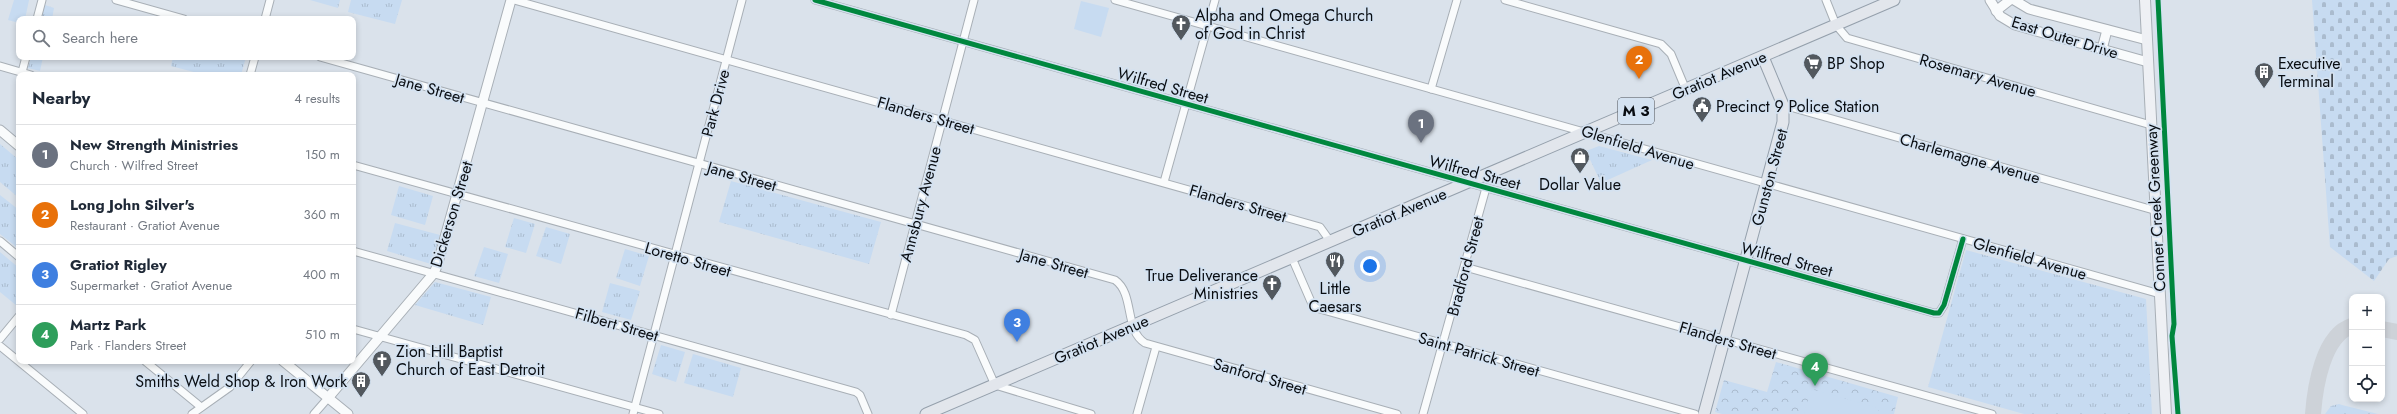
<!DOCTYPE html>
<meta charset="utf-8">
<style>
body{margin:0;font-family:Jost,sans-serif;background:#f6f6f7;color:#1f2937}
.controls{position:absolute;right:12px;bottom:12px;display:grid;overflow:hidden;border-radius:8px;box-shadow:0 2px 6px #0003}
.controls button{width:36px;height:36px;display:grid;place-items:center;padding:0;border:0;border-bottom:1px solid #e0e1e3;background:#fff;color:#1f2937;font:20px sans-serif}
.you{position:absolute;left:1370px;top:266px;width:14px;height:14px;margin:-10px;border:3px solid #fff;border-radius:50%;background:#1a73e8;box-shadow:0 0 0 6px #1a73e833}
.badge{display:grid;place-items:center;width:26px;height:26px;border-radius:50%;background:#52585e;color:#fff;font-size:13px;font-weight:700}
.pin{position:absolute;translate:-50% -33px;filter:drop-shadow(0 1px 2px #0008)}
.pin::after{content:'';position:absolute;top:21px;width:14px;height:12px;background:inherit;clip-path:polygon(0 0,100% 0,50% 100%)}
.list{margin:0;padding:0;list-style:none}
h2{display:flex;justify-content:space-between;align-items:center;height:52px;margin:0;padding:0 16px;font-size:17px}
h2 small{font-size:13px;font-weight:400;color:#747a83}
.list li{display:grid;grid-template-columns:26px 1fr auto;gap:12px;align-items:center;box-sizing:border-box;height:60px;padding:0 16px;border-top:1px solid #e0e1e3}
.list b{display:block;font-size:15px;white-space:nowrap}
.list p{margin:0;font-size:13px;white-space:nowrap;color:#747a83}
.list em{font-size:13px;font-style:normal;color:#747a83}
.icon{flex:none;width:22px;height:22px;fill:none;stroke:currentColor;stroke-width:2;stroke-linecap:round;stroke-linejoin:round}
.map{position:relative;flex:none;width:2397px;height:414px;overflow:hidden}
.search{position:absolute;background:#fff;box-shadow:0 2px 6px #0003;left:16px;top:16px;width:340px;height:44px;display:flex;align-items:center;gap:10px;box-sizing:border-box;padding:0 14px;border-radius:8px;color:#747a83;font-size:15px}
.panel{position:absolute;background:#fff;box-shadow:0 2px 6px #0003;left:16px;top:72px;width:340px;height:292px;border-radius:8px}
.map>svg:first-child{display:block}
.grass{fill:url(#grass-tufts)}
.cemetery{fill:url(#cemetery-stones)}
.park{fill:url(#park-crowns)}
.garden{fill:#c7dbf1}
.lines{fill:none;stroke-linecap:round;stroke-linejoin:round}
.taxiway{stroke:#cdd2d8;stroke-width:16}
.minor-casing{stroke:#a8afb6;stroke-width:9}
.tertiary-casing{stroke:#a8afb6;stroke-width:11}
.secondary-casing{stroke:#a8afb6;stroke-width:12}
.primary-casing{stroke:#95a0ac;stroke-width:13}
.minor{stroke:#f9fbfc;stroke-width:7}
.tertiary{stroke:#f9fbfc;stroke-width:9}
.secondary{stroke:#eef0f4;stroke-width:10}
.primary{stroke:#e2e6ec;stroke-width:11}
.cycleway-casing{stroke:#d4e2f1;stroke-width:8}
.cycleway{stroke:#00873e;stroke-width:5}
.labels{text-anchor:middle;stroke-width:3.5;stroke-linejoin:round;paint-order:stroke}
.shield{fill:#d4e2f1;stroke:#464d55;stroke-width:1}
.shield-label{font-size:15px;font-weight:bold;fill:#090d12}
.poi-label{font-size:16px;fill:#090d12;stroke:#d4e2f1;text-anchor:start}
.street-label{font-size:16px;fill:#090d12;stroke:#d4e2f1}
</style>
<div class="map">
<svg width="2397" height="414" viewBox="0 0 2397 414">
<defs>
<pattern id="grass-tufts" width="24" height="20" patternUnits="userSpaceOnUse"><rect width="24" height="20" fill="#c7dbf1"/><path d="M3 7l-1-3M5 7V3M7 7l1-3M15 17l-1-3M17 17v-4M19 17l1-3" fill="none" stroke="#aabbce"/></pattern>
<pattern id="cemetery-stones" width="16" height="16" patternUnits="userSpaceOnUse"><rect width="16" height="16" fill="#c7dbf1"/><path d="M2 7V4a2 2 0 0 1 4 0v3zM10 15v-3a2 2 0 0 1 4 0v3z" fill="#aabbce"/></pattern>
<pattern id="park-crowns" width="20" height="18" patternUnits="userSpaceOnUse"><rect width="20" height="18" fill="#c7dbf1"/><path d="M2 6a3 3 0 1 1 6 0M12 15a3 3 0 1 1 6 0" fill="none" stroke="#aabbce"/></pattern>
</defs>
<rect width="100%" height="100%" fill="#dae2eb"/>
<g class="grass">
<path d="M310,0H340L338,8Z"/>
<path d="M351,0H402L395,24L348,12Z"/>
<path d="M45,5L54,8L52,19H41Z"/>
<path d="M31,57H43L40,71L28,68Z"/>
<path d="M173,57H246L241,75H205L171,66Z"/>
<path d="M0,144L19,160V198L0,182Z"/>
<path d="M1599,146L1652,160L1601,183L1586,151Z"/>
<path d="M731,181L881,222L869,264L719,222Z"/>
<path d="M399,186L433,196L425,225L391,215Z"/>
<path d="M0,195L19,210V249L0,234Z"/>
<path d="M514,218L535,224L526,253L505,247Z"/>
<path d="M395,223L440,235L431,264L387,251Z"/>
<path d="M546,227L570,234L561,264L536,256Z"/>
<path d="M484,247L508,254L499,283L474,276Z"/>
<path d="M625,249L649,256L640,286L616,278Z"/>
<path d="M1966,250L2146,299L2152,414H2024L1928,387Z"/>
<path d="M0,252L19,268V303L17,306L0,292Z"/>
<path d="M435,282L491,297L483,325L415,305Z"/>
<path d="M610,283L640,291L631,320L602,312Z"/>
<path d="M661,345L685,352L676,382L652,374Z"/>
<path d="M693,354L741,368L733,397L684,383Z"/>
<path d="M2339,404L2342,405L2378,414H2325L2331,406Z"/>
</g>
<path class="cemetery" d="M2312,0H2397V256L2389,259L2374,281L2330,247Z"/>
<path class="park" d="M1776,362L1898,397L1894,414H1722L1715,412L1724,380L1767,392Z"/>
<g class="garden">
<path d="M14,0H29L25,19H19V23L8,20Z"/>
<path d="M1081,1L1109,8L1101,37L1074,29Z"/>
<path d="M1811,389L1879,408L1877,414H1804Z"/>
</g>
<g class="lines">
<g class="taxiway">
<path d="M2382,329L2397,332"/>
<path d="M2313,414C2315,387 2323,335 2352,326"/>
</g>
<g class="minor-casing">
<g id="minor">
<path d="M116,0L184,19"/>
<path d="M514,0L1320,227L1330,241"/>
<path d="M815,0L1934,313H1939L1944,305L1963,239"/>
<path d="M1115,0L2160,294"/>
<path d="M1505,0L1661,44L1671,54L1686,90"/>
<path d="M1826,0L1836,25L1847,38L2151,125"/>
<path d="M37,19L42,0"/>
<path d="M265,19L270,0"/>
<path d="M320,57L1115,280C1135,294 1124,330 1145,343L1397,414"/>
<path d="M0,66L31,75"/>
<path d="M22,72L26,57"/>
<path d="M250,75L255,57"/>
<path d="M1431,89L1457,0"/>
<path d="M1783,105L2157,211"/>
<path d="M353,165L966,335L975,340L995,385L1091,414"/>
<path d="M1164,182L1215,0"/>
<path d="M0,241L19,257"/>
<path d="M353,251L856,392L860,395L868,414"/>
<path d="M1292,258L1312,304L1316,308L1695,414"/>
<path d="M1465,267L1992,414"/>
<path d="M891,315L974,0"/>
<path d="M353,329L659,414"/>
<path d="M0,339L19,316"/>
<path d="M0,346L83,414"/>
<path d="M145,361L201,407"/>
<path d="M192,414L230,387L251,361"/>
<path d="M314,414L328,398"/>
<path d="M633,414L742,0"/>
<path d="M1137,414L1156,347"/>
<path d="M1423,414L1486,188"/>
</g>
</g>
<g class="tertiary-casing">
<g id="tertiary">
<path d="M1990,0L2000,16L2015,25L2148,62"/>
<path d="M2014,0L2029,9L2147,40"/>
<path d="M1996,11L2010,0"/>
<path d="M2102,49L2107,30"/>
<path d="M0,130L19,146"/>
<path d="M283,361L348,414"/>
<path d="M328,398L434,273L437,266L511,0"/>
</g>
</g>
<g class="secondary-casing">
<path id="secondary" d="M2145,0L2166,414"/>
</g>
<g class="primary-casing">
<g id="primary">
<path d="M926,414L1894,0"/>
<path d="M1704,414L1783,122V105L1763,57"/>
</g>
</g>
<use href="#minor" class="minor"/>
<use href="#tertiary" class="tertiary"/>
<use href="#secondary" class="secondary"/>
<use href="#primary" class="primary"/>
<g class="cycleway-casing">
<g id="cycleway">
<path d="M815,0L1934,313H1939L1944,305L1963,239"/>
<path d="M2158,0L2174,324L2172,336L2178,414"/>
</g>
</g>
<use href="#cycleway" class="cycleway"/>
</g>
<defs>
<g id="church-pin" transform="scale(1)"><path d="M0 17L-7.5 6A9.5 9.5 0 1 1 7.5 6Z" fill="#52585e" stroke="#d4e2f1"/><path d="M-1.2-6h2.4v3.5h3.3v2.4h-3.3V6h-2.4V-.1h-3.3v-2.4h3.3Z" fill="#fff"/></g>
<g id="supermarket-pin" transform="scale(1)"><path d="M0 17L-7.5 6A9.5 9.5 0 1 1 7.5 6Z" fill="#52585e" stroke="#d4e2f1"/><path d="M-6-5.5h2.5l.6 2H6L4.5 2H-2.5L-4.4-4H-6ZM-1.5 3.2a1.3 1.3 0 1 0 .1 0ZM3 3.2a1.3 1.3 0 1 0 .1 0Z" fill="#fff"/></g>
<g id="building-pin" transform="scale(1)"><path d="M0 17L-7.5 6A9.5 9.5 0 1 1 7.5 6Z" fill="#52585e" stroke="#d4e2f1"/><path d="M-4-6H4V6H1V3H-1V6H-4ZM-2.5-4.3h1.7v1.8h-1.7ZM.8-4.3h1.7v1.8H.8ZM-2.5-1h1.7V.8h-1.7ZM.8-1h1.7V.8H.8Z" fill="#fff"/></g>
<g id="civic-pin" transform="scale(1)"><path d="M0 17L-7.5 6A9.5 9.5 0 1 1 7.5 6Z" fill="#52585e" stroke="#d4e2f1"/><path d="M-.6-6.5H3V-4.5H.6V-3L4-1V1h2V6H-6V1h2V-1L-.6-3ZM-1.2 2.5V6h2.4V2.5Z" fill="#fff"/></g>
<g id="shop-pin" transform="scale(1)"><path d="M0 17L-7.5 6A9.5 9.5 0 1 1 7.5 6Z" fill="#52585e" stroke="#d4e2f1"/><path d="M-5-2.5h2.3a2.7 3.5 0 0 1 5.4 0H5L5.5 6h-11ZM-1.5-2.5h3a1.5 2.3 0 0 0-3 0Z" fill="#fff"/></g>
<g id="restaurant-pin" transform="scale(1)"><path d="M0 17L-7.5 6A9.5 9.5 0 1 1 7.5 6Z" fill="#52585e" stroke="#d4e2f1"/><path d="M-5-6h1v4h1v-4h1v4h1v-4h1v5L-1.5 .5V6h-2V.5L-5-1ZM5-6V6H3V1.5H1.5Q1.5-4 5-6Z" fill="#fff"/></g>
</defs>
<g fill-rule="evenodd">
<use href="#church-pin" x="1181" y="24"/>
<use href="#supermarket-pin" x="1813" y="63"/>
<use href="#building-pin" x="2264" y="72"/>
<use href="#civic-pin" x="1702" y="106"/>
<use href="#shop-pin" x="1580" y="157"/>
<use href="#restaurant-pin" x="1335" y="261"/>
<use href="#church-pin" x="1272" y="284"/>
<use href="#church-pin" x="382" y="360"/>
<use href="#building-pin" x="361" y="381"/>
</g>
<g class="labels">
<rect class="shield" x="1618" y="98" width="36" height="26" rx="3"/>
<g class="shield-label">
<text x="1636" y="116">M 3</text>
</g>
<g class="poi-label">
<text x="1195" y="21">Alpha and Omega Church<tspan x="1195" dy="18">of God in Christ</tspan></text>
<text x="1827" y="69">BP Shop</text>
<text x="2278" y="69">Executive<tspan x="2278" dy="18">Terminal</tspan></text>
<text x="1716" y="112">Precinct 9 Police Station</text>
<text x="1580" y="190" text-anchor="middle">Dollar Value</text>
<text x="1258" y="281" text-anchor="end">True Deliverance<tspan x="1258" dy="18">Ministries</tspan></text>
<text x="1335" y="294" text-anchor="middle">Little<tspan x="1335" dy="18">Caesars</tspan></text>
<text x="396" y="357">Zion Hill Baptist<tspan x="396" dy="18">Church of East Detroit</tspan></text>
<text x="347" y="387" text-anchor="end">Smiths Weld Shop &amp; Iron Work</text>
</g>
<g class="street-label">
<text transform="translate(2065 37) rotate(17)" y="6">East Outer Drive</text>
<text transform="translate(1719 75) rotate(-23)" y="6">Gratiot Avenue</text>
<text transform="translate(1978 75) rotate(16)" y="6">Rosemary Avenue</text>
<text transform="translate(1163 85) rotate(16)" y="6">Wilfred Street</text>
<text transform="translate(430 88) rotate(16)" y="6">Jane Street</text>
<text transform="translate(715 103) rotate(-75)" y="6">Park Drive</text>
<text transform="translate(926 115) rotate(16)" y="6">Flanders Street</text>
<text transform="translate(1638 147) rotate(17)" y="6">Glenfield Avenue</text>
<text transform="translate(1970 158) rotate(16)" y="6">Charlemagne Avenue</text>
<text transform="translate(1475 172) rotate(15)" y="6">Wilfred Street</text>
<text transform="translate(742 176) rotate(16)" y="6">Jane Street</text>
<text transform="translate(1769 177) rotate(-75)" y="6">Gunston Street</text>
<text transform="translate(1238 203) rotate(16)" y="6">Flanders Street</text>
<text transform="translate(920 204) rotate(-75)" y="6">Annsbury Avenue</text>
<text transform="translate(2155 208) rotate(-93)" y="6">Conner Creek Greenway</text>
<text transform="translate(1399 212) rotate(-23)" y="6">Gratiot Avenue</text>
<text transform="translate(451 214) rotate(-73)" y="6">Dickerson Street</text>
<text transform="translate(2030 258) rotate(16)" y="6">Glenfield Avenue</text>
<text transform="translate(688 259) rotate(16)" y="6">Loretto Street</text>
<text transform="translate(1787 259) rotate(15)" y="6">Wilfred Street</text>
<text transform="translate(1054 263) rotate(16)" y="6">Jane Street</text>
<text transform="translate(1465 266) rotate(-75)" y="6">Bradford Street</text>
<text transform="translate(617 324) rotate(16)" y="6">Filbert Street</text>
<text transform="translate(1101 339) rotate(-23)" y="6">Gratiot Avenue</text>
<text transform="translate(1728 340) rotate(16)" y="6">Flanders Street</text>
<text transform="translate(1479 354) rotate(16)" y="6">Saint Patrick Street</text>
<text transform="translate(1260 376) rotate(16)" y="6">Sanford Street</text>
</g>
</g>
</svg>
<div class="controls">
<button>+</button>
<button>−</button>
<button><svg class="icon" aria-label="locate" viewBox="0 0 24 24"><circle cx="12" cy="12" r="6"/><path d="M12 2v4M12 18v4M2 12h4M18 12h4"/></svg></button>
</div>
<div class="you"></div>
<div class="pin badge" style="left:1421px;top:143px;background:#6b7280">1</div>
<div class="pin badge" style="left:1639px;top:79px;background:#e8710a">2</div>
<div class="pin badge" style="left:1017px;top:342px;background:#3f7fe0">3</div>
<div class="pin badge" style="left:1815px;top:386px;background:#2e9e5b">4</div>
<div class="search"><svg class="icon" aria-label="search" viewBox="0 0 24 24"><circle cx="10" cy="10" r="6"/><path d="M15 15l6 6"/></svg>Search here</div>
<section class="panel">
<h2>Nearby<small>4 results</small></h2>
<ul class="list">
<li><span class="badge" style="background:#6b7280">1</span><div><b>New Strength Ministries</b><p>Church · Wilfred Street</p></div><em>150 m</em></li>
<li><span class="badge" style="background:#e8710a">2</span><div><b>Long John Silver's</b><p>Restaurant · Gratiot Avenue</p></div><em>360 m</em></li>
<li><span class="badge" style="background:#3f7fe0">3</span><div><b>Gratiot Rigley</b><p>Supermarket · Gratiot Avenue</p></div><em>400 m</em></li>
<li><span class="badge" style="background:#2e9e5b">4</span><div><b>Martz Park</b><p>Park · Flanders Street</p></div><em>510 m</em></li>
</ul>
</section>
</div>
